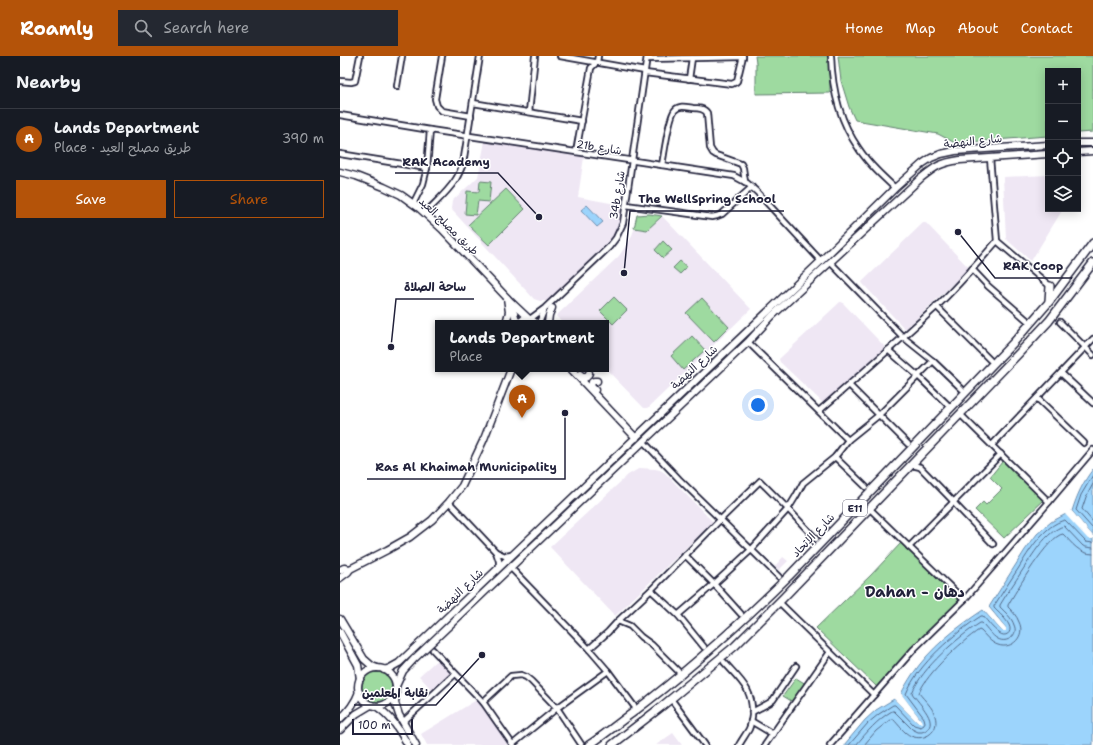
<!DOCTYPE html>
<meta charset="utf-8">
<style>
body{margin:0;font-family:"Shantell Sans","Playpen Sans Arabic",sans-serif;background:#242831;color:#f1f3f6}
.controls{position:absolute;right:12px;top:12px;display:grid;overflow:hidden;border-radius:0px;box-shadow:0 2px 10px #0003}
.controls button{width:36px;height:36px;display:grid;place-items:center;padding:0;border:0;border-bottom:1px solid #363941;background:#171b24;color:#f1f3f6;font:20px sans-serif}
.scale{position:absolute;left:12px;bottom:10px;width:61px;box-sizing:border-box;padding-left:4px;border:2px solid #22223b;border-top:0;font-size:11px;line-height:14px;white-space:nowrap;color:#22223b;-webkit-text-stroke:3px #fff;paint-order:stroke}
.you{position:absolute;left:418px;top:349px;width:14px;height:14px;margin:-10px;border:3px solid #fff;border-radius:50%;background:#1a73e8;box-shadow:0 0 0 6px #1a73e833}
.badge{display:grid;place-items:center;width:26px;height:26px;border-radius:50%;background:#b45309;color:#fff;font-size:13px;font-weight:700}
.pin{position:absolute;translate:-50% -33px;filter:drop-shadow(0 1px 2px #0008)}
.pin::after{content:'';position:absolute;top:21px;width:14px;height:12px;background:inherit;clip-path:polygon(0 0,100% 0,50% 100%)}
.popup{position:absolute;left:95px;top:264px;width:174px;height:52px;box-sizing:border-box;display:grid;place-content:center;border-radius:0px;background:#171b24;filter:drop-shadow(0 1px 3px #0005);font-size:13px;white-space:nowrap;color:#9ea1a6}
.popup b{font-size:15px;color:#f1f3f6}
.popup::after{content:'';position:absolute;left:50%;top:100%;margin-left:-8px;border:8px solid transparent;border-top-color:#171b24}
.list{margin:0;padding:0;list-style:none}
h2{display:flex;justify-content:space-between;align-items:center;height:52px;margin:0;padding:0 16px;font-size:17px}
h2 small{font-size:13px;font-weight:400;color:#9ea1a6}
.list li{display:grid;grid-template-columns:26px 1fr auto;gap:12px;align-items:center;box-sizing:border-box;height:60px;padding:0 16px;border-top:1px solid #363941}
.list b{display:block;font-size:15px;white-space:nowrap}
.list p{margin:0;font-size:13px;white-space:nowrap;color:#9ea1a6}
.list em{font-size:13px;font-style:normal;color:#9ea1a6}
.actions{display:flex;gap:8px;padding:12px 16px}
.actions a{flex:1;padding:9px 0;border:1px solid #b45309;border-radius:0px;text-align:center;font-size:14px;color:#b45309}
.actions .main{background:#b45309;color:#fff}
.icon{flex:none;width:22px;height:22px;fill:none;stroke:currentColor;stroke-width:2;stroke-linecap:round;stroke-linejoin:round}
.map{position:relative;flex:none;width:753px;height:689px;overflow:hidden}
header{display:flex;align-items:center;gap:24px;box-sizing:border-box;height:56px;padding:0 20px;background:#b45309;color:#fff}
header strong{font-size:19px}
nav{display:flex;gap:22px;margin-inline-start:auto;font-size:14px}
.search{width:280px;height:36px;background:#242831;display:flex;align-items:center;gap:10px;box-sizing:border-box;padding:0 14px;border-radius:0px;color:#9ea1a6;font-size:15px}
main{display:flex}
aside{flex:1;background:#171b24}
.map>svg:first-child{display:block}
.built{fill:#efe7f4}
.green{fill:#9edaa0;stroke:#607e6e}
.water{fill:#9cd4fc;stroke:#6b8daf}
.pier{fill:#fff}
.lines{fill:none;stroke-linecap:round;stroke-linejoin:round}
.shore{stroke:#536988;stroke-width:1}
.street-casing{stroke:#22223b;stroke-width:8}
.secondary-casing{stroke:#22223b;stroke-width:9}
.primary-casing{stroke:#22223b;stroke-width:10}
.street{stroke:#fff;stroke-width:4.5}
.secondary{stroke:#fff;stroke-width:6}
.primary{stroke:#fff;stroke-width:7}
.labels{text-anchor:middle;stroke-width:3;stroke-linejoin:round;paint-order:stroke}
.shield{fill:#fff;stroke:#646476;stroke-width:1}
.shield-label{font-size:10px;font-weight:bold;fill:#22223b}
.street-label{font-size:11px;fill:#22223b;stroke:#fff}
.district-label{font-size:15px;font-weight:bold;fill:#22223b;stroke:#fff}
.leader{fill:none;stroke:#22223b;stroke-width:1.5}
.callout-dot{fill:#22223b;stroke:#fff;stroke-width:1.5}
.callout-label{font-size:12px;text-anchor:middle;font-weight:bold;fill:#22223b;stroke:#fff;stroke-width:3;stroke-linejoin:round;paint-order:stroke}
</style>
<header>
<strong>Roamly</strong>
<div class="search"><svg class="icon" aria-label="search" viewBox="0 0 24 24"><circle cx="10" cy="10" r="6"/><path d="M15 15l6 6"/></svg>Search here</div>
<nav><a>Home</a><a>Map</a><a>About</a><a>Contact</a></nav>
</header>
<main>
<aside>
<h2>Nearby<small></small></h2>
<ul class="list">
<li><span class="badge">A</span><div><b>Lands Department</b><p>Place · طريق مصلح العيد</p></div><em>390 m</em></li>
</ul>
<div class="actions"><a class="main">Save</a><a>Share</a></div>
</aside>
<div class="map">
<svg width="753" height="689" viewBox="0 0 753 689">
<rect width="100%" height="100%" fill="#fff"/>
<filter id="ink" filterUnits="userSpaceOnUse"><feTurbulence type="fractalNoise" baseFrequency=".025" numOctaves="2"/><feDisplacementMap in="SourceGraphic" scale="8" xChannelSelector="R" yChannelSelector="G"/><feConvolveMatrix kernelMatrix="1 2 1 2 8 2 1 2 1" color-interpolation-filters="sRGB"/></filter>
<g filter="url(#ink)">
<g class="built">
<path d="M145,85L244,101L238,141L281,149L279,170L273,181L208,245H200L194,243L111,153L112,145L138,121Z"/>
<path d="M708,119V153H723L691,205L666,183L663,121Z"/>
<path d="M309,158L322,160L411,253L308,352H304L267,314L264,313H266V267H223L216,260L279,200L291,182L295,171L297,159Z"/>
<path d="M583,167H586L629,212L567,272H564L523,228L522,226Z"/>
<path d="M500,246H502L544,290V293L485,347L482,346L440,306L439,303Z"/>
<path d="M300,412L315,413L320,414L325,417L373,466L275,560L210,491L288,419Z"/>
<path d="M443,501L448,505L439,514L435,510Z"/>
<path d="M99,602L113,617L93,635L79,620Z"/>
<path d="M138,643L168,689H87L81,678Z"/>
<path d="M333,677L342,689H316Z"/>
</g>
<g class="green">
<path d="M415,0H489L490,37L416,38V7Z"/>
<path d="M498,0H753V76L738,77V15H708V80L615,87L598,78L515,64L509,51L501,25Z"/>
<path d="M140,125L151,126L149,146L138,145L136,159L125,158L127,135L139,136Z"/>
<path d="M166,133L185,153L149,189L128,169Z"/>
<path d="M309,158L322,160L307,174L294,172L297,159Z"/>
<path d="M323,185L332,194L323,202L315,194Z"/>
<path d="M340,205L347,211L340,218L333,212Z"/>
<path d="M274,241L287,254L273,268L260,255Z"/>
<path d="M362,242L389,271L374,286L346,257Z"/>
<path d="M352,280L365,294L343,314L331,300Z"/>
<path d="M666,401L704,444L664,482L635,454L643,446L646,449L662,433L650,421Z"/>
<path d="M561,487L621,547L570,599L547,624L537,631L476,572L531,519Z"/>
<circle cx="37" cy="631" r="15"/>
<path d="M456,622L466,628L453,646L443,640Z"/>
</g>
<g class="water">
<path d="M247,149L263,166L257,171L241,154Z"/>
<path d="M753,413V480L732,455C737,439 743,426 753,413Z"/>
<path d="M726,458L748,482L752,483L753,482V689H504L525,664L536,654L554,643L577,666L581,664L561,638C564,632 568,625 572,619C590,592 616,572 643,554L662,575L666,572L649,551L685,494L697,478L711,466Z"/>
</g>
<g class="pier">
<path d="M730,453L753,480V483H748L724,457H727L749,481H751L730,456Z"/>
<path d="M647,550L666,572V575H662L642,552H644L664,573L647,552Z"/>
<path d="M560,636L581,664L582,667L577,666L552,641H555L579,664L559,639Z"/>
</g>
<g class="lines">
<g class="shore">
<path d="M753,419L741,439L736,454L753,473"/>
<path d="M753,428L746,441L742,453L753,466"/>
<path d="M509,689L528,667L539,658L553,649H555L574,669L581,671L584,669L585,666L584,662L566,638C578,608 615,577 641,560H643C648,566 653,573 659,577C665,582 673,577 669,569C666,563 659,557 654,552V550C662,537 670,525 678,513C689,495 704,469 725,464L746,486L753,487"/>
<path d="M516,689C527,676 537,664 552,655H554L572,673L578,676H582C603,669 578,647 572,637C582,612 617,582 640,567H642C647,572 652,580 658,583C667,588 679,579 674,569C672,562 665,556 660,551V549C667,537 675,526 682,515C692,500 706,475 724,470L743,490L746,491L753,492"/>
<path d="M524,689L536,675L551,663H553C559,669 564,677 571,680C585,686 600,675 595,660C593,651 584,644 579,637C587,617 621,586 639,574L641,575C646,580 651,587 658,589C672,594 686,580 679,566C677,560 672,555 668,551V549C676,535 709,479 723,478C732,487 739,498 753,498"/>
</g>
<g class="street-casing">
<g id="street">
<path d="M102,0L95,43L97,50L102,55L131,60"/>
<path d="M220,0L305,15"/>
<path d="M491,0C492,33 500,66 519,93C529,108 542,120 555,132"/>
<path d="M307,3L403,1"/>
<path d="M305,17L392,28L396,26L397,25L403,0"/>
<path d="M349,23L352,2"/>
<path d="M0,25L11,26L15,25L20,0"/>
<path d="M57,30L62,0"/>
<path d="M133,47L242,65"/>
<path d="M189,56L195,0"/>
<path d="M0,59L90,74L394,120L407,127L417,136L481,205"/>
<path d="M236,96L251,12L257,6L258,0"/>
<path d="M0,98L87,112"/>
<path d="M650,102L657,185L710,230"/>
<path d="M322,109C324,99 329,60 335,54C340,49 346,51 353,52C358,52 364,52 367,57L370,92L373,97L376,99L401,108L403,112L405,126"/>
<path d="M73,148L83,128L87,112L90,74"/>
<path d="M286,149L372,161L377,160L382,158L412,131"/>
<path d="M85,157C96,146 108,136 116,123C119,118 121,113 123,108L140,0"/>
<path d="M490,206L563,281L593,305L622,333"/>
<path d="M632,213L648,230L687,264"/>
<path d="M596,250L650,304"/>
<path d="M190,263L205,252L269,191L276,182L283,167L307,0"/>
<path d="M720,266L753,299"/>
<path d="M199,267L204,255"/>
<path d="M408,286L508,384"/>
<path d="M548,294L578,320L607,348"/>
<path d="M721,317L753,347"/>
<path d="M509,329L568,388"/>
<path d="M697,342L744,387"/>
<path d="M479,355C518,321 557,287 595,252C617,231 637,208 657,185"/>
<path d="M620,358L709,446"/>
<path d="M303,385L339,423L439,521"/>
<path d="M652,389L753,283"/>
<path d="M495,401L526,431"/>
<path d="M572,409L580,411L614,446"/>
<path d="M109,446L156,496L159,505V511"/>
<path d="M613,446L653,488"/>
<path d="M529,452L624,544"/>
<path d="M569,491L661,398"/>
<path d="M156,496L165,500L172,499"/>
<path d="M345,499L374,528L401,558"/>
<path d="M170,511L249,593L268,615L294,650"/>
<path d="M311,534L338,559L364,591"/>
<path d="M439,546L534,639"/>
<path d="M338,559L374,528L411,494L448,453L456,440L463,427L495,401L508,384L539,359L593,305"/>
<path d="M278,565L290,570L301,581L312,589L338,615"/>
<path d="M249,593L268,576L278,565L311,534L380,464L420,425L448,453L476,483"/>
<path d="M93,594L143,646L173,689"/>
<path d="M384,606C400,624 414,634 412,660C411,665 411,669 409,673C406,678 402,684 399,689"/>
<path d="M331,643L365,689"/>
<path d="M143,646L171,620L181,619L186,621L191,625L217,652L241,688"/>
<path d="M412,656L429,647L433,644L456,610"/>
<path d="M411,665L433,678"/>
<path d="M63,666L115,618"/>
<path d="M173,688L217,652L268,615"/>
<path d="M425,689L490,596"/>
<path d="M490,689L574,593L624,544L709,446L753,394"/>
</g>
</g>
<g class="secondary-casing">
<g id="secondary">
<path d="M738,87H753"/>
<path d="M738,96L753,95"/>
<path d="M0,116L16,120L44,131L61,139L79,152L102,173L171,246L189,263"/>
<path d="M171,248L177,267"/>
<path d="M166,267L169,256L167,242"/>
<path d="M179,267C184,261 191,262 196,267"/>
<path d="M208,267L209,259L212,252"/>
<path d="M231,313L296,382"/>
<path d="M240,318L245,322L247,321L249,317"/>
<path d="M255,334L251,330L252,326L254,325H257"/>
<path d="M0,514L4,512L10,513"/>
<path d="M0,522L8,516L10,513L47,494L70,481L92,464L109,446L122,430L144,383L171,313"/>
<path d="M0,563L24,603L32,610L37,612"/>
<path d="M0,576L18,609L20,623"/>
<circle cx="37" cy="631" r="19"/>
<path d="M44,614L50,612L59,607L481,205L555,132L582,108L591,102L601,98L615,95L708,89"/>
<path d="M56,630L63,615L74,603L408,286L432,260L581,122C596,110 600,107 620,104L708,98"/>
<path d="M56,638L55,647L59,659L76,689"/>
<path d="M36,650C52,661 58,672 68,689"/>
<path d="M0,663C9,655 15,647 19,636"/>
<path d="M0,674L16,658L31,649"/>
</g>
</g>
<g class="primary-casing">
<g id="primary">
<path d="M709,245L710,230"/>
<path d="M249,689C264,679 277,668 291,658C348,615 398,570 449,520L674,286L709,246L753,187"/>
<path d="M272,689L321,651L395,590L444,541L680,296L709,265L753,207"/>
</g>
</g>
<use href="#street" class="street"/>
<use href="#secondary" class="secondary"/>
<use href="#primary" class="primary"/>
</g>
</g>
<g class="labels">
<rect class="shield" x="503" y="444" width="24" height="16" rx="3"/>
<g class="shield-label">
<text x="515" y="456">E11</text>
</g>
<g class="street-label">
<text transform="translate(633 85) rotate(-6)" y="4">شارع النهضة</text>
<text transform="translate(259 91) rotate(9)" y="4">21b شارع</text>
<text transform="translate(277 139) rotate(-81)" y="4">34b شارع</text>
<text transform="translate(109 170) rotate(44)" y="4">طريق مصلح العيد</text>
<text transform="translate(354 311) rotate(-43)" y="4">شارع النهضة</text>
<text transform="translate(473 479) rotate(-46)" y="4">شارع الإتحاد</text>
<text transform="translate(120 535) rotate(-44)" y="4">شارع النهضة</text>
</g>
<g class="district-label">
<text x="575" y="541">Dahan - دهان</text>
</g>
</g>
<path class="leader" d="M199 161L158 117H55M284 217L290 155H444M618 176L655 222H732M51 291L56 243H134M225 357L225 423H27M142 599L96 649H14"/>
<g class="callout-dot">
<circle cx="199" cy="161" r="4"/>
<circle cx="284" cy="217" r="4"/>
<circle cx="618" cy="176" r="4"/>
<circle cx="51" cy="291" r="4"/>
<circle cx="225" cy="357" r="4"/>
<circle cx="142" cy="599" r="4"/>
</g>
<g class="callout-label">
<text x="106" y="110">RAK Academy</text>
<text x="367" y="147">The WellSpring School</text>
<text x="693" y="214">RAK Coop</text>
<text x="95" y="235">ساحة الصلاة</text>
<text x="126" y="415">Ras Al Khaimah Municipality</text>
<text x="55" y="641">نقابة المعلمين</text>
</g>
</svg>
<div class="controls">
<button>+</button>
<button>−</button>
<button><svg class="icon" aria-label="locate" viewBox="0 0 24 24"><circle cx="12" cy="12" r="6"/><path d="M12 2v4M12 18v4M2 12h4M18 12h4"/></svg></button>
<button><svg class="icon" aria-label="layers" viewBox="0 0 24 24"><path d="M12 4l9 5-9 5-9-5zM3 14l9 5 9-5"/></svg></button>
</div>
<div class="scale">100 m</div>
<div class="you"></div>
<div class="pin badge" style="left:182px;top:362px">A</div>
<div class="popup"><b>Lands Department</b>Place</div>
</div>
</main>
